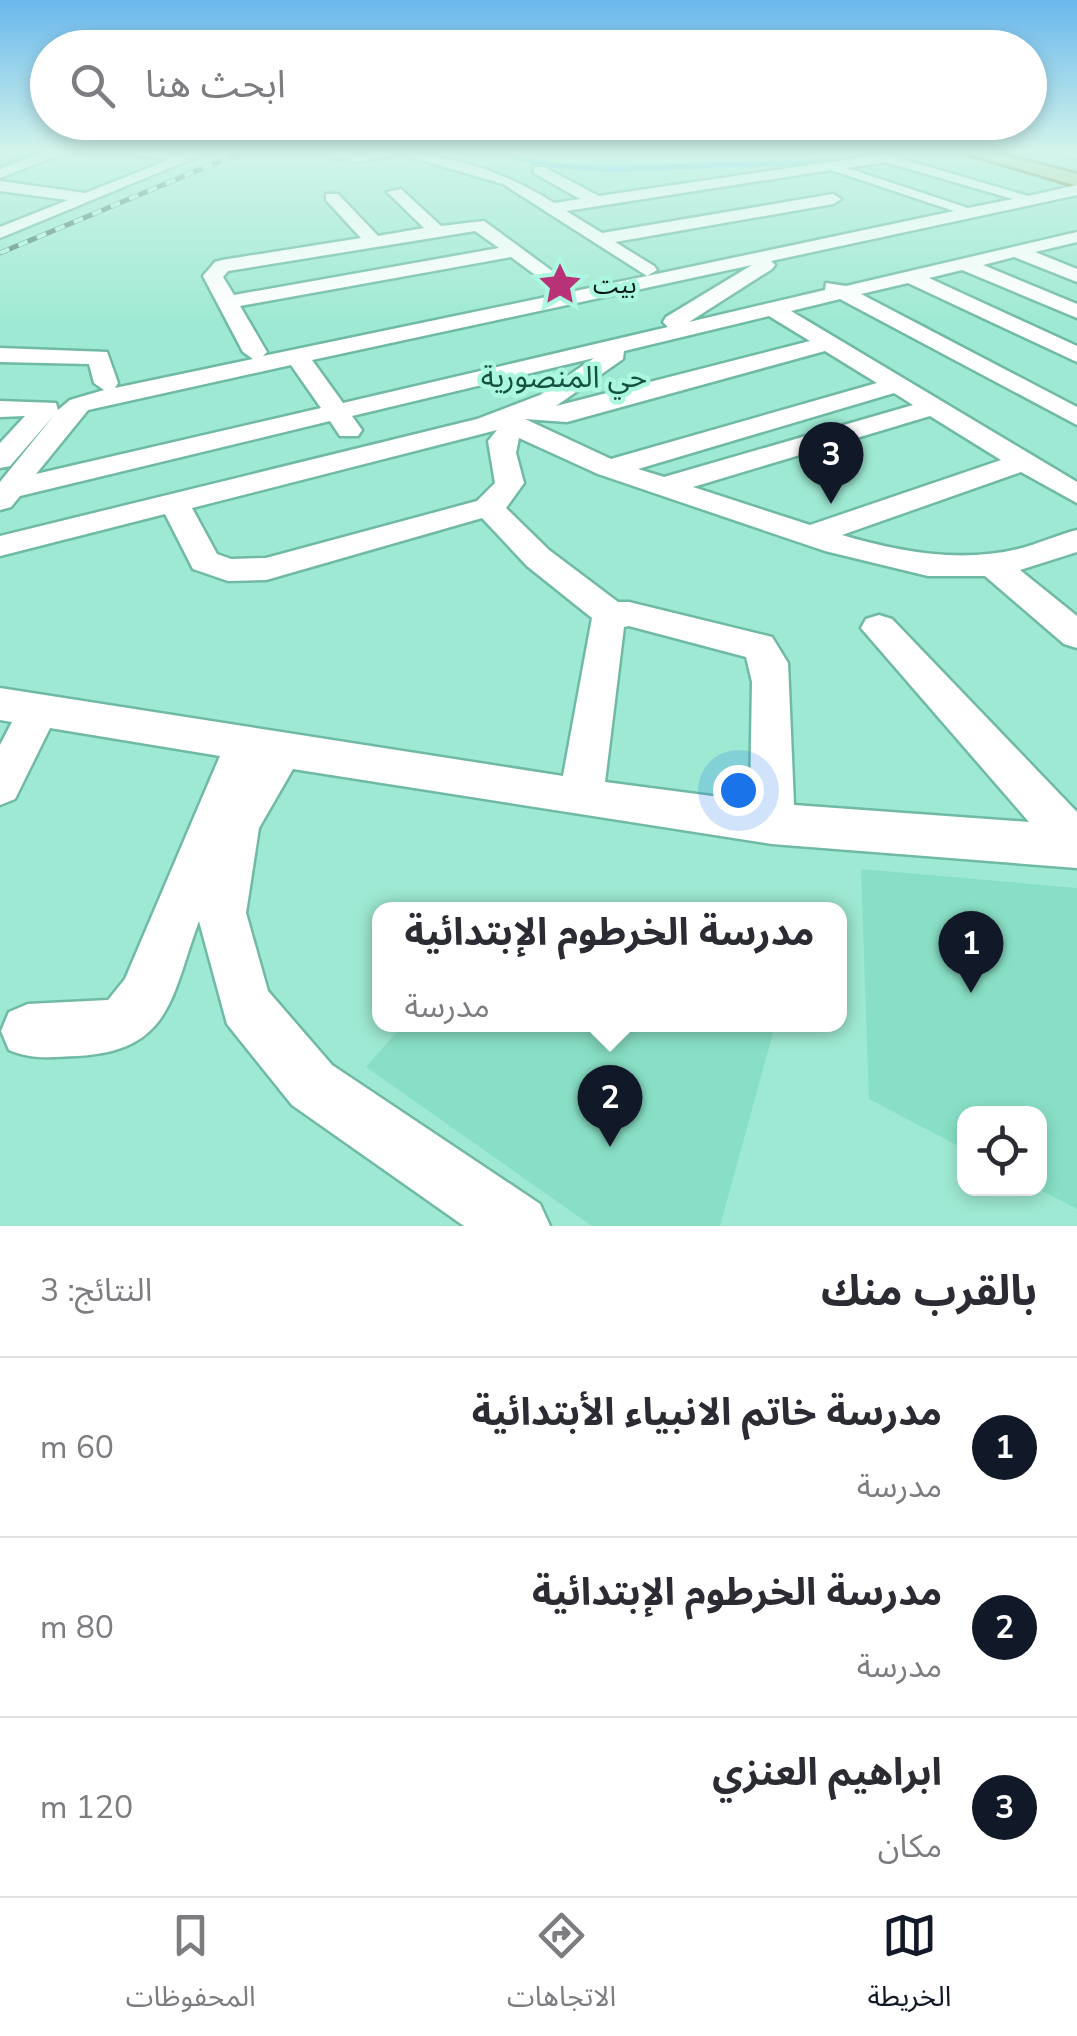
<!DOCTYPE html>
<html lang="ar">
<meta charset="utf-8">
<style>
body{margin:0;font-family:"Nunito Sans","Noto Sans Arabic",sans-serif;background:#f7f7f7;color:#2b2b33;direction:rtl}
.controls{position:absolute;right:30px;bottom:30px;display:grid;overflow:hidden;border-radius:20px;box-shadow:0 5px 15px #0003}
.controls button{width:90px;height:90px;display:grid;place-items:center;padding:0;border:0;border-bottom:2px solid #e1e1e2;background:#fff;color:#2b2b33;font:50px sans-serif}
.you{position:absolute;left:738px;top:790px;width:35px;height:35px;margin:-25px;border:8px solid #fff;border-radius:50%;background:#1a73e8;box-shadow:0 0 0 15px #1a73e833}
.badge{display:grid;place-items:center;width:65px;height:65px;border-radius:50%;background:#111827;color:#fff;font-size:32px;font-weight:700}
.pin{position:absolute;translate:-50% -82px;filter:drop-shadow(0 2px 5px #0008)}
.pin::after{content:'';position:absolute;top:52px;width:35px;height:30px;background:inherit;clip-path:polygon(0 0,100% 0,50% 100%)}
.popup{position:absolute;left:372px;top:902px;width:475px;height:130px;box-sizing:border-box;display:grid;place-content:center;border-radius:20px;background:#fff;filter:drop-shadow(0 2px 8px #0005);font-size:32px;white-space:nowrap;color:#7c7c81}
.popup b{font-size:38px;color:#2b2b33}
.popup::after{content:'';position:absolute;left:50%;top:100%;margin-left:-20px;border:20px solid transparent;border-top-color:#fff}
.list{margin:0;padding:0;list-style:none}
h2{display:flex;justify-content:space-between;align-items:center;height:130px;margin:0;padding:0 40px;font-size:42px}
h2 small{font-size:32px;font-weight:400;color:#7c7c81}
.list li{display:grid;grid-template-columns:65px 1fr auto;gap:30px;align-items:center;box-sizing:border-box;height:180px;padding:0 40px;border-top:2px solid #e1e1e2}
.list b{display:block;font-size:38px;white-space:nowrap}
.list p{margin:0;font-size:32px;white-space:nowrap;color:#7c7c81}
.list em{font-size:32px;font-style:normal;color:#7c7c81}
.icon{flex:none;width:55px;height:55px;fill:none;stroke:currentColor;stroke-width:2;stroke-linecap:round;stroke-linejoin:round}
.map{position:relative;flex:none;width:1077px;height:1226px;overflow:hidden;direction:ltr}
.search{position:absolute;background:#fff;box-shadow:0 5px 15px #0003;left:30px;right:30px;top:30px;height:110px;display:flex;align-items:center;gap:25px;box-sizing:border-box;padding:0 35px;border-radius:55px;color:#7c7c81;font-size:38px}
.sheet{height:670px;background:#fff}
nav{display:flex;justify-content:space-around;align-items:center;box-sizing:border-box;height:140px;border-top:2px solid #e1e1e2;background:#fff;font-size:28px;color:#7c7c81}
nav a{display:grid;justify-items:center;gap:5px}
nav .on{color:#111827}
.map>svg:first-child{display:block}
.built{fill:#88dfc5}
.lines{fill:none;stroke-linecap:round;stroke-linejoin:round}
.canal{fill:#4bbbf1;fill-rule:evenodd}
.minor-casing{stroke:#70baa5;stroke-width:5}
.major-casing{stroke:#667434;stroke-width:6}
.minor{fill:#fff;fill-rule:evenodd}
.major{fill:#c4c990;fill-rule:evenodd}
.rail-casing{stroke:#47776a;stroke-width:5}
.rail{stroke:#abf7e0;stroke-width:4;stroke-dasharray:10;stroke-linecap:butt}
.labels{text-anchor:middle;stroke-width:9;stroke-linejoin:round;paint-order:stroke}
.far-poi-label{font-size:25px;fill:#001a13;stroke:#abf7e0;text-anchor:start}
.far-quarter-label{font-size:30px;fill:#155143;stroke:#abf7e0}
</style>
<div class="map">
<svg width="1077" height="1226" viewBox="0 0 1077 1226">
<rect width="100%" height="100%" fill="#9ee9d3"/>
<g class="built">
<path d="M861,869L1077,888V1209L1038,1189L1040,1114H964V1149L869,1099Z"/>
<path d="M751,1024L773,1033L720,1226H592L366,1067L403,1025Z"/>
</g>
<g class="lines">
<g class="canal">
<path d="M37,151H51L0,170V164Z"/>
<path d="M489,151L563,164L611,166L805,160L932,151L835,164L611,172L539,167Z"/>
</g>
<g class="minor-casing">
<g id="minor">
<path d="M50,151H69L0,178V169Z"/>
<path d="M114,151H211L0,238V227L68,200L0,191V181L85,193L169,160Z"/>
<path d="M306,151C402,149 470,150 554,203L580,199L534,173V167H544L599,196L885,154L1028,196L1077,185V195L771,261L775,265L772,269L689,322L825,290L826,283L846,286L1077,232V242L1035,252L1077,269V282L1014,257L983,265L1077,304V318L962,270L929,278L1077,346V362L908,283L861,294L1077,407V425L840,299L791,311L1077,482V503L1021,472L842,535C899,552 960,563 1018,549C1038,544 1057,535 1077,530V552L1020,570L1077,616V648L1064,644L985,576H928L825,551L598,474L519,438L516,453L524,483L506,508L549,550L618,602H629L772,637L788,663L794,805L1029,822L861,628L866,619L879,615L892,619L1077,812V868L772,844L293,769L259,828L246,913L268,991L332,1065L540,1204L550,1226H464L292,1105L227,1024L199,921C171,996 172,1051 77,1056C52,1057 32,1060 9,1050L1,1031L9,1012L28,1004L108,1000L125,979L220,756L50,728L15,799L0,805V745L12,722L0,720V688L563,776L592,618L527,566L482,518L266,580L228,581L193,569L165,514L0,556V536L477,419L540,395L594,358L352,416L362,430L358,436H340L330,421L20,496L11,507L0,510V482L55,414L10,466L0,468V443L25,416L0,417V401L56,403L58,410L70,400L104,390L94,383L89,364L0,362V348L107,352L118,383L115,388L253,359L243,352L203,276L215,262L222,260L361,238L326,200V194H338L378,236L424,228L387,192L401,189L441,226L484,221L574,287L571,291H557L511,257L240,306L267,352L263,356L647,276L503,184L401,154L356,162ZM885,162L1013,199L968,208L847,168ZM831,170L954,211L647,276L657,270L654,266L615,242L833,204L841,199L833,194L602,233L566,211ZM475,231L499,248L234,295L223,277L228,271ZM752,265L666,317L663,322L668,327L343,403L312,360ZM769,316L810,341L556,406L623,359L624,351ZM825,351L877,383L611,459L525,419L567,422ZM291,365L321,408L36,474L88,410ZM894,393L913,405L664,477L638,469ZM930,416L1001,460L810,525L693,487ZM497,430L488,441L495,483L477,501L266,558L231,559L217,554L192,508ZM629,626L746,657L752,682L750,801L605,782L624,627Z"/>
<path d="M1063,151H1077V159Z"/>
</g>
</g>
<g class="major-casing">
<path id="major" d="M959,151H986L1077,174V186Z"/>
</g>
<use href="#minor" class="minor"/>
<use href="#major" class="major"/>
<g class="rail-casing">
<path id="rail" d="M0,253L244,151"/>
</g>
<use href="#rail" class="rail"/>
</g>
<linearGradient id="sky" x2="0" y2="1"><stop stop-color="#69b7ec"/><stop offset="0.47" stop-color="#d3f5eb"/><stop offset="1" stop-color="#d3f5eb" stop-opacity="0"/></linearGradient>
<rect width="1077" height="322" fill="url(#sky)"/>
<defs>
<g id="sight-bare" transform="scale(3.45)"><path d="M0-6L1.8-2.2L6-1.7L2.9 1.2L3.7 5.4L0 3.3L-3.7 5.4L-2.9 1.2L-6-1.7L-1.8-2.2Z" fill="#b73277" stroke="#abf7e0" stroke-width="2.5" paint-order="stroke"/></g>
</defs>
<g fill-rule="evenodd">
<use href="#sight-bare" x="560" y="284"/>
</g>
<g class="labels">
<g class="far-poi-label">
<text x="593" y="293">بيت</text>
</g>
<g class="far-quarter-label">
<text x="564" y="387">حي المنصورية</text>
</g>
</g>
</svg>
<div class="controls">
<button><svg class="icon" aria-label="locate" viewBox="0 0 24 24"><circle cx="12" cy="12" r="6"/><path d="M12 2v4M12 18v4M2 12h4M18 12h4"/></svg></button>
</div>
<div class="you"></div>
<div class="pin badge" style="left:971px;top:993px">1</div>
<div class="pin badge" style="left:610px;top:1147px">2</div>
<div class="popup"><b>مدرسة الخرطوم الإبتدائية</b>مدرسة</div>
<div class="pin badge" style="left:831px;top:504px">3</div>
<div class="search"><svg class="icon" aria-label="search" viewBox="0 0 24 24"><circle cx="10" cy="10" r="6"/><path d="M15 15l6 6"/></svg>ابحث هنا</div>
</div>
<section class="sheet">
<h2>بالقرب منك<small>النتائج: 3</small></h2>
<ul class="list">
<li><span class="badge">1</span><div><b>مدرسة خاتم الانبياء الأبتدائية</b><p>مدرسة</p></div><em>60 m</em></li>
<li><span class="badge">2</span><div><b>مدرسة الخرطوم الإبتدائية</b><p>مدرسة</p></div><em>80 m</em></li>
<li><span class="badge">3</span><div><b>ابراهيم العنزي</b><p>مكان</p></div><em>120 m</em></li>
</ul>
</section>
<nav>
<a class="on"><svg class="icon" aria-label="map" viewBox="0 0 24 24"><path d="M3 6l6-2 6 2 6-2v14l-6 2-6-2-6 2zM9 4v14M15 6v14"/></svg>الخريطة</a>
<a><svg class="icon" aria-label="directions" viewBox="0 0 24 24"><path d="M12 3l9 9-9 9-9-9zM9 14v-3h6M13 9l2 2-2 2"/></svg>الاتجاهات</a>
<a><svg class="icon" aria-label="saved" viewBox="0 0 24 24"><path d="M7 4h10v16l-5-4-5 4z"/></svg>المحفوظات</a>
</nav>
